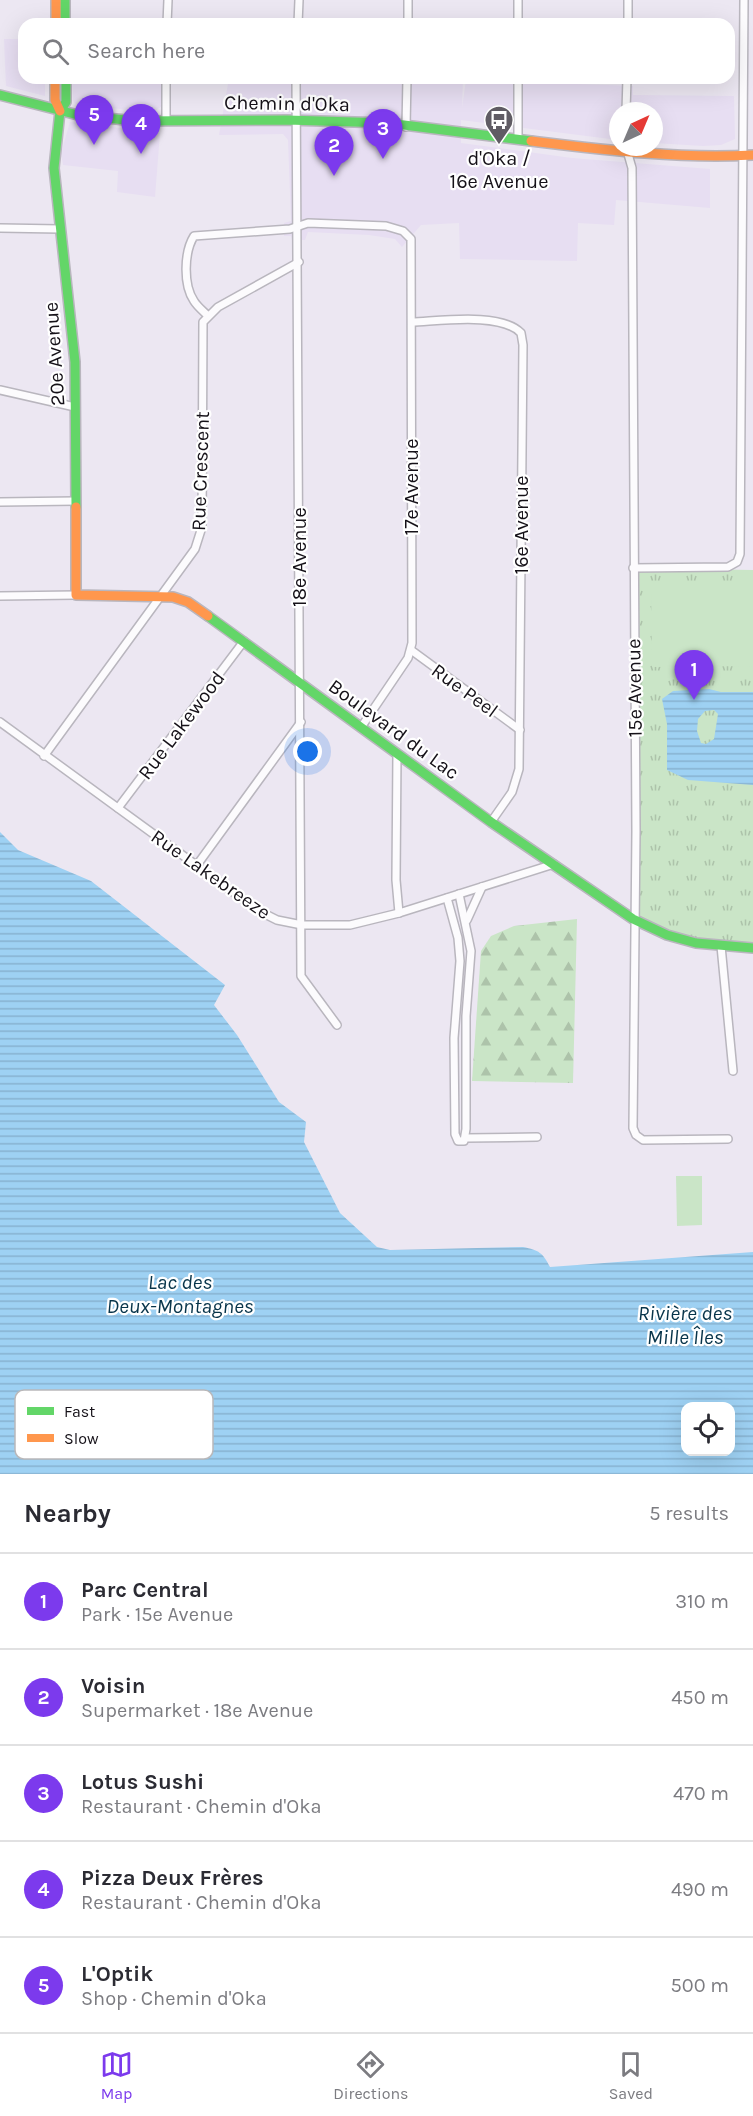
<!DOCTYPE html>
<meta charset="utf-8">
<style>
body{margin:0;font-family:Karla,sans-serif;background:#f7f7f7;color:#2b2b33}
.controls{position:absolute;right:18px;bottom:18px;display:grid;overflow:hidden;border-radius:12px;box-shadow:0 6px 24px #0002}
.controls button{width:54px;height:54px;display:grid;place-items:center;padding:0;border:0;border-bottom:2px solid #e1e1e2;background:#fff;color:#2b2b33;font:30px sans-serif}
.compass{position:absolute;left:609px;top:102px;width:54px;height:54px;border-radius:50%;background:#fff;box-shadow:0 6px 24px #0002;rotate:44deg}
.you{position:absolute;left:308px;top:752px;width:21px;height:21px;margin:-15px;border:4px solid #fff;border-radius:50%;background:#1a73e8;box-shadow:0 0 0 9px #1a73e833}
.badge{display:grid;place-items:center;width:39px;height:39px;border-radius:50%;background:#7c3aed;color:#fff;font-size:20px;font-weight:700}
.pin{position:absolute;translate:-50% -50px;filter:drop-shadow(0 2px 3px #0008)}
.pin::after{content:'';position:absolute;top:32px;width:21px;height:18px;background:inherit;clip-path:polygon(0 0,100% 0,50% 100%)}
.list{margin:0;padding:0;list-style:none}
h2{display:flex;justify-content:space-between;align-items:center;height:78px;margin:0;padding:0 24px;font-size:26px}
h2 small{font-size:20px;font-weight:400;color:#7c7c81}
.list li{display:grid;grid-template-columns:39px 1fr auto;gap:18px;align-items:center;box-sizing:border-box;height:96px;padding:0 24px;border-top:2px solid #e1e1e2}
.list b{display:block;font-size:22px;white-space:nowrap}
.list p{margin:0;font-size:20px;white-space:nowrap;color:#7c7c81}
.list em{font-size:20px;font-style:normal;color:#7c7c81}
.icon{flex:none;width:33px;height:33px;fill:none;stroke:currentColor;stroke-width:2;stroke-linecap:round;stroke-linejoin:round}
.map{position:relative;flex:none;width:753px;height:1474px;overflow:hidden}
.search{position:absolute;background:#fff;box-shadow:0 6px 24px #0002;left:18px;right:18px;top:18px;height:66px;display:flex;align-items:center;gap:15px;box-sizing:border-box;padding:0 21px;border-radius:18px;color:#7c7c81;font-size:22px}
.sheet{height:558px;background:#fff}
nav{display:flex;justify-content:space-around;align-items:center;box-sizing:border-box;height:84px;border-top:2px solid #e1e1e2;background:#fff;font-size:16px;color:#7c7c81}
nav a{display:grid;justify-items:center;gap:3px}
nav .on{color:#7c3aed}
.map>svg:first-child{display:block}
.built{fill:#e7def2}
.forest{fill:url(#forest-firs)}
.park{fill:url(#park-tufts)}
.pitch{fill:#cae5c7}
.water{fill:url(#water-rules);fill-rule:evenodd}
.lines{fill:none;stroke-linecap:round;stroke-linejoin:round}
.street-casing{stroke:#b9b6be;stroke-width:10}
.fast-casing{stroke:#b9b6be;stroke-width:12}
.slow-casing{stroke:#b9b6be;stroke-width:12}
.street{stroke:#fcfbfd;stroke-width:7}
.fast{stroke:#63d668;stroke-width:9}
.slow{stroke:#ff974d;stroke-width:9}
.labels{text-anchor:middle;stroke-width:4.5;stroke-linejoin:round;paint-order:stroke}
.street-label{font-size:20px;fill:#151118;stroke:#fff}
.poi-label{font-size:20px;fill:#151118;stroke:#fff}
.water-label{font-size:21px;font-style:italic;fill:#07344a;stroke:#fff}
.key{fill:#fff;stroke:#b9b8ba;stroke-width:1.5}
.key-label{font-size:16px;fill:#151118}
</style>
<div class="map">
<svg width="753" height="1474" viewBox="0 0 753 1474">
<defs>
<pattern id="forest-firs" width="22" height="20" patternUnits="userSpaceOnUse" patternTransform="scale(1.5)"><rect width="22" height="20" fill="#cae5c7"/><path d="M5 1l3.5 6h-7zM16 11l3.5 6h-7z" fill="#adc3aa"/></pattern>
<pattern id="park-tufts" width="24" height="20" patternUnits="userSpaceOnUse" patternTransform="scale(1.5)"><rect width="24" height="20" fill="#cae5c7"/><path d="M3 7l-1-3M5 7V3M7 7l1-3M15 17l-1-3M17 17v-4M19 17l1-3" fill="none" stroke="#adc3aa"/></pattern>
<pattern id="water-rules" width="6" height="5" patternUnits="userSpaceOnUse" patternTransform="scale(1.5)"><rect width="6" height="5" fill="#9ed1f3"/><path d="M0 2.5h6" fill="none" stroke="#87b2d0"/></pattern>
</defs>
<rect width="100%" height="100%" fill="#ece7f2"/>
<g class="built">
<path d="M4,39H24V78H45V96L6,86Z"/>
<path d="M72,78H162V106L153,112L77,105L73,101Z"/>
<path d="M229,78H463L462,108L466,80L633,86V95L734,96L735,139L721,145L703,146L654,143V111H618V140L461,120V143L572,158L710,169V208L616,200L614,225L578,223L577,261L460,259L459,223L421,225L402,247L395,239L369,235L308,232L305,240H292L291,236H284V223L291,221L288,140L283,134L219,135Z"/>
<path d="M70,122L160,133L155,197L117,192L118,171L63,165L61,153Z"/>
</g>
<path class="forest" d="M577,919L573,1083L472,1081L481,951L491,936L514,926Z"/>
<path class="park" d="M633,568L753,570V948L696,943L636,924Z"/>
<g class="pitch">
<path d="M651,587H753V666L652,667Z"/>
<path d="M676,1176H702V1225L677,1226Z"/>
</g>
<g class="water">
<path d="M709,689L721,692H753V785L688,780L667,770V724L662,699L673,691ZM714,710L718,714L714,739L706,744L701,743L697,731L698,719L705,711Z"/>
<path d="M0,832L18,850L91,881L225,985L214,1005L237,1035L279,1102L306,1122L304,1142L340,1213L377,1247L390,1250L523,1247C539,1250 543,1253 550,1267L753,1252V1474H0ZM686,1406H730V1452H686Z"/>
</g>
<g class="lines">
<g class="street-casing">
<g id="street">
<path d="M167,24L168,0"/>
<path d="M298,24L299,0"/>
<path d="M408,24V0"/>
<path d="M518,24V0"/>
<path d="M628,24V0"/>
<path d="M296,78L301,976L337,1025"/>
<path d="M626,111L627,78"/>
<path d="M166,119V78"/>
<path d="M406,127L407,78"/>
<path d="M518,139V78"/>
<path d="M626,147L632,168L636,831L633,1128L636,1135L643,1140L728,1139"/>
<path d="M0,228L60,229"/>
<path d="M207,315C203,311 197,306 194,301C183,285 184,252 194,236L290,229L308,223L386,226L403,231L411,239L412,643L408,658L362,726"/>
<path d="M412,322C440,321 501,312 521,333L523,345L519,769L512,792L491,822"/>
<path d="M0,390L75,407"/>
<path d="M0,502L76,501"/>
<path d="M633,568L728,567L737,562L740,554L744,0"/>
<path d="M0,596L76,595"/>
<path d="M411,650L520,730"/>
<path d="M0,722L259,911L277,920L302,925H350L399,913L554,864"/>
<path d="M397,753L396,880L399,913"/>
<path d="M44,756L195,549L202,527L203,322L218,307L299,262"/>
<path d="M118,808L244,641"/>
<path d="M197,865L301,722"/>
<path d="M447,898L458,938L460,961L454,1038L455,1134L458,1141H464L466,1129V1016L471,951L459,894"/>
<path d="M467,920L482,887"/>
<path d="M721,946L733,1071"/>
<path d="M466,1138L537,1137"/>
</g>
</g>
<g class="fast-casing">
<g id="fast">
<path d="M65,0V24"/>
<path d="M66,78V102L60,111L54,168L75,362L76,507"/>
<path d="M0,95L78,115L135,121L287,120L388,123L531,141"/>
<path d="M208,616L491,822L633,919L667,935L696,943L753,948"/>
</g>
</g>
<g class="slow-casing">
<g id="slow">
<path d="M56,0V24"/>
<path d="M55,78V100L60,111"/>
<path d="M531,141C606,150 678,159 753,155"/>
<path d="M76,507V595L173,597L188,602L208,616"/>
</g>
</g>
<use href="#street" class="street"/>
<use href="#fast" class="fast"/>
<use href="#slow" class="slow"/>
</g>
<defs>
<g id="bus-pin" transform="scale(1.5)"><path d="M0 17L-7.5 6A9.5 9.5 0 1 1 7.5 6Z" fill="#605c64" stroke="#fff"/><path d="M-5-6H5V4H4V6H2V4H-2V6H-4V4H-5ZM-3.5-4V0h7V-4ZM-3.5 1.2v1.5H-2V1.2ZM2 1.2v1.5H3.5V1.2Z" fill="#fff"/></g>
</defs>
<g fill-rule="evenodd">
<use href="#bus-pin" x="499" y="120"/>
</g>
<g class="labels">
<g class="street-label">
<text transform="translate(287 103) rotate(1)" y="7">Chemin d'Oka</text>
<text transform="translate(54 354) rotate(-94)" y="7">20e Avenue</text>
<text transform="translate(200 471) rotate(-88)" y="7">Rue Crescent</text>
<text transform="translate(411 487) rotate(-90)" y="7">17e Avenue</text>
<text transform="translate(521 525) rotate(-90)" y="7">16e Avenue</text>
<text transform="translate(299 557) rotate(-90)" y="7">18e Avenue</text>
<text transform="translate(634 688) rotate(-91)" y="7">15e Avenue</text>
<text transform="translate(465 690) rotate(36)" y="7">Rue Peel</text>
<text transform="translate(181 725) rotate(-53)" y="7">Rue Lakewood</text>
<text transform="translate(394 729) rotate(36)" y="7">Boulevard du Lac</text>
<text transform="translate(211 874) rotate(35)" y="7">Rue Lakebreeze</text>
</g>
<g class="poi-label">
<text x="499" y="165">d'Oka /<tspan x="499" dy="23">16e Avenue</tspan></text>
</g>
<g class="water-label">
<text x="180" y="1289">Lac des<tspan x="180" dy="24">Deux-Montagnes</tspan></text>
<text x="685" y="1320">Rivière des<tspan x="685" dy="24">Mille Îles</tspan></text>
</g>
</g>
<rect x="15" y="1390" width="198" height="69" rx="9" class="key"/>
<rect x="27" y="1407" width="27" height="8" fill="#63d668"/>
<rect x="27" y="1434" width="27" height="8" fill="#ff974d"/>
<g class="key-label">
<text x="64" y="1417">Fast</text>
<text x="64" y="1444">Slow</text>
</g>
</svg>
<div class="controls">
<button><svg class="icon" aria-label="locate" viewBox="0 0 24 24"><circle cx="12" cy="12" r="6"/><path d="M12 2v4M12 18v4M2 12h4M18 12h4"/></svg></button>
</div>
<svg class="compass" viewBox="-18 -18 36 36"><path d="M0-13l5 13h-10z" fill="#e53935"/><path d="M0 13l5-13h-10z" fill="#7c7c81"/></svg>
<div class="you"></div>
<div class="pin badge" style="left:694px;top:700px">1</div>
<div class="pin badge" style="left:334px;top:176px">2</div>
<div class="pin badge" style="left:383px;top:159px">3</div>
<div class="pin badge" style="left:141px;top:154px">4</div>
<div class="pin badge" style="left:94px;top:145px">5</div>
<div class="search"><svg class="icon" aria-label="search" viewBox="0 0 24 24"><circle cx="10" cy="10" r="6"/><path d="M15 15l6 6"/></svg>Search here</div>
</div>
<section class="sheet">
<h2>Nearby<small>5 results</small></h2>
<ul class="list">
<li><span class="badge">1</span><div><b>Parc Central</b><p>Park · 15e Avenue</p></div><em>310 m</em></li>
<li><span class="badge">2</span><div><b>Voisin</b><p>Supermarket · 18e Avenue</p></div><em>450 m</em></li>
<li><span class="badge">3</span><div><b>Lotus Sushi</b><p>Restaurant · Chemin d'Oka</p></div><em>470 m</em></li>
<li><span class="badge">4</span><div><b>Pizza Deux Frères</b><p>Restaurant · Chemin d'Oka</p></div><em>490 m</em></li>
<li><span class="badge">5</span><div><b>L'Optik</b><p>Shop · Chemin d'Oka</p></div><em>500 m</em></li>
</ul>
</section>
<nav>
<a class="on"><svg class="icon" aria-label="map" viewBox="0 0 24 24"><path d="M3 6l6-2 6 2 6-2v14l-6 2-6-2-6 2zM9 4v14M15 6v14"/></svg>Map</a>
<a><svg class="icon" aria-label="directions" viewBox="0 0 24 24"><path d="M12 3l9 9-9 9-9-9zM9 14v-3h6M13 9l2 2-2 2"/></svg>Directions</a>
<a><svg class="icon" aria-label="saved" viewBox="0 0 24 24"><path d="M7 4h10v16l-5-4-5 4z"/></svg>Saved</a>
</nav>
